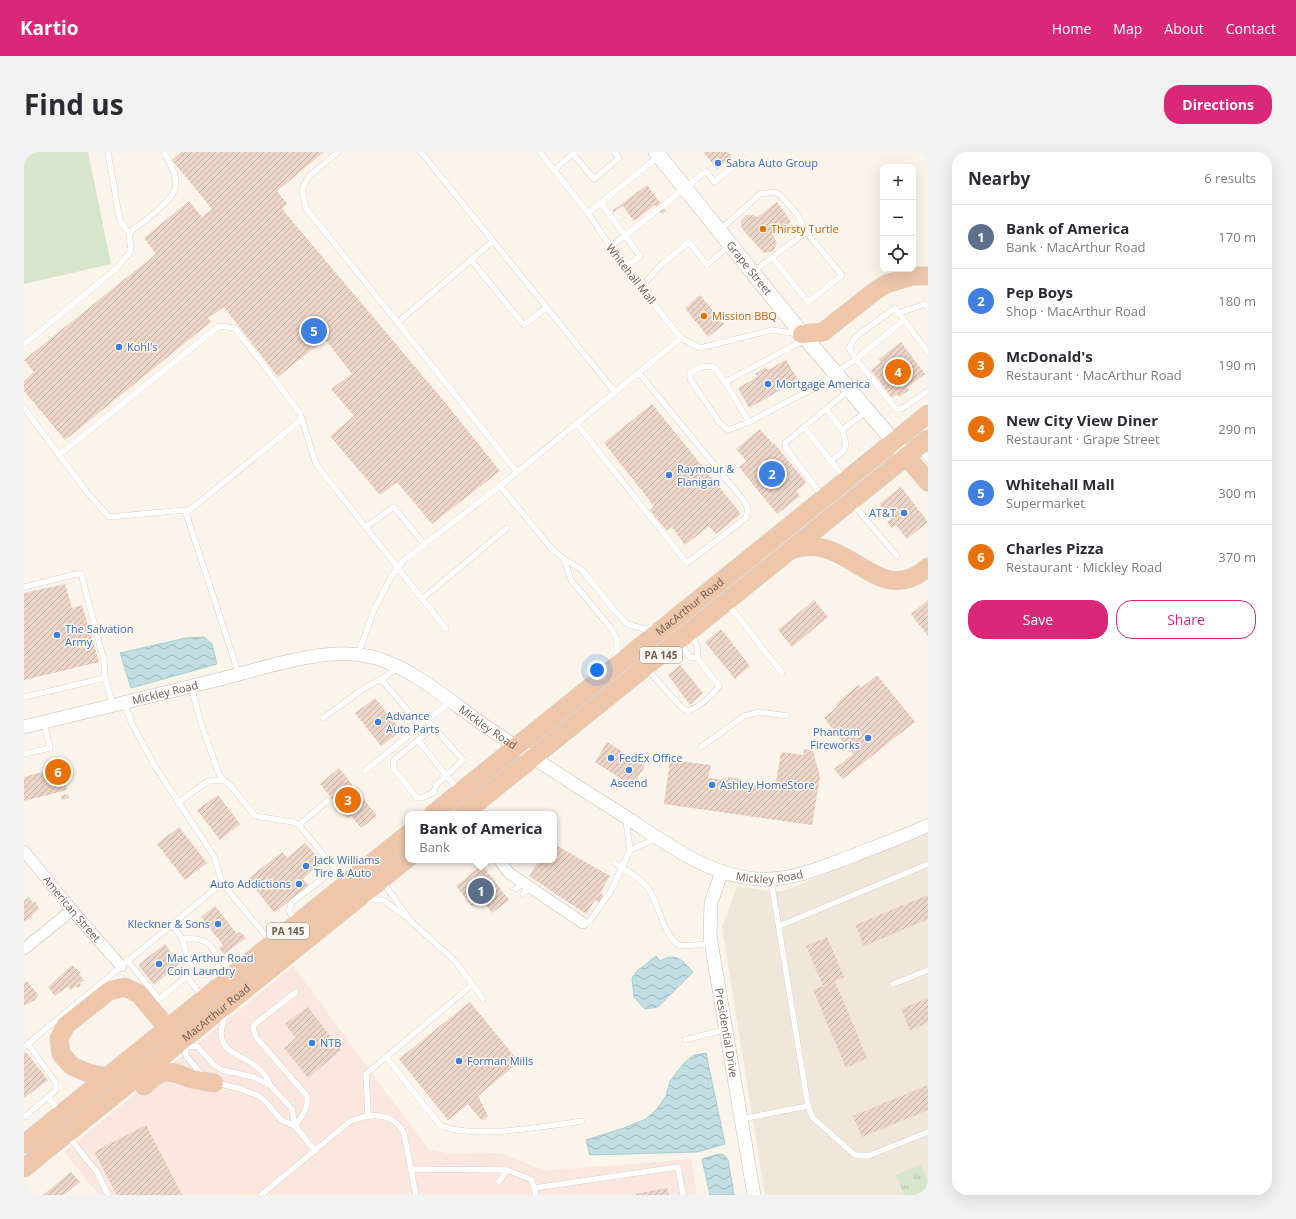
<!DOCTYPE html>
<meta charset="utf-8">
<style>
body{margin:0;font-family:"Open Sans",sans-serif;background:#f2f2f3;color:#2b2b33}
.controls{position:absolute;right:12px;top:12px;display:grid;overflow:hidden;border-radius:8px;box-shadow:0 4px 16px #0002}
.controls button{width:36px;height:36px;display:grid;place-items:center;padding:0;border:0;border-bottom:1px solid #e1e1e2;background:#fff;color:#2b2b33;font:20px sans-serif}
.you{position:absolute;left:573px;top:518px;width:14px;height:14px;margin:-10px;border:3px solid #fff;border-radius:50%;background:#1a73e8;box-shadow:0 0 0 6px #1a73e833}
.badge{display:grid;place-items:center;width:26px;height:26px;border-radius:50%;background:#db2777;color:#fff;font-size:13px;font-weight:700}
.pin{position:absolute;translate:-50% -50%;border:2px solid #fff;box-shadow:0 1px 4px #0006}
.popup{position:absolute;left:381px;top:659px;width:152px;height:52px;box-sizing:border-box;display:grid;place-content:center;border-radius:8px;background:#fff;filter:drop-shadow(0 1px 3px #0005);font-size:13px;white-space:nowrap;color:#7c7c81}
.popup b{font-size:15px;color:#2b2b33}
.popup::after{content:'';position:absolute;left:50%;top:100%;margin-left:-8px;border:8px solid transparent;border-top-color:#fff}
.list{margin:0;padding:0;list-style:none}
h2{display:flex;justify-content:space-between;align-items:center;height:52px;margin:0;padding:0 16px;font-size:17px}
h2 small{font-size:13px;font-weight:400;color:#7c7c81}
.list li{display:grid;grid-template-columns:26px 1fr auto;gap:12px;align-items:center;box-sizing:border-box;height:64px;padding:0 16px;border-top:1px solid #e1e1e2}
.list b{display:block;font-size:15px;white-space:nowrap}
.list p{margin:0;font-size:13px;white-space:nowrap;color:#7c7c81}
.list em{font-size:13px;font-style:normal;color:#7c7c81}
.actions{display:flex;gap:8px;padding:12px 16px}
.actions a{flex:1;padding:9px 0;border:1px solid #db2777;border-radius:16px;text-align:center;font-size:14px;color:#db2777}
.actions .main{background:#db2777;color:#fff}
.icon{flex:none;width:22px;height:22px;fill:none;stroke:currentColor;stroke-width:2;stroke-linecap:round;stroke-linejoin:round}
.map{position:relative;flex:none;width:904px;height:1043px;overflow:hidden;border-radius:16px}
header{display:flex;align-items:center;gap:24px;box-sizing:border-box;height:56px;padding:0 20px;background:#db2777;color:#fff}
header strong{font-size:19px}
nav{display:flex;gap:22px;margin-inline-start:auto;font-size:14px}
.intro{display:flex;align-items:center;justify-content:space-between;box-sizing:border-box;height:96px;padding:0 24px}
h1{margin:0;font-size:28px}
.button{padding:10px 18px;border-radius:16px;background:#db2777;color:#fff;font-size:14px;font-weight:700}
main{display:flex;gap:24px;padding:0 24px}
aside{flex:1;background:#fff;border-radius:16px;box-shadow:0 4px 16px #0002}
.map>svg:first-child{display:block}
.residential{fill:#f1e6da}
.commercial{fill:#f9e7e0}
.park{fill:url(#park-tufts)}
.pitch{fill:#d7e6cb}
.water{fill:url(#water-waves);stroke:#a9cdd2}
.building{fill:url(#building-hatch)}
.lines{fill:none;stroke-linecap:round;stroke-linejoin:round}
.service-casing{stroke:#cbbcb2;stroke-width:6}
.minor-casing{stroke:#cbbcb2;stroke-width:12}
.tertiary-casing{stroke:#cbbcb2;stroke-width:14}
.secondary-casing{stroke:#cdbcb0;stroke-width:16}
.trunk-casing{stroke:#d8d1ce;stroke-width:19}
.service{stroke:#fff;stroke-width:5.5}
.minor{stroke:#fff;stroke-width:11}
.tertiary{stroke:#fff;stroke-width:13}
.secondary{stroke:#fff;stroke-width:15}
.trunk{stroke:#eec7ab;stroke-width:18}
.shop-dot{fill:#3f7fe0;stroke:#fdf8f1;stroke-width:1.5}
.food-dot{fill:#e8710a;stroke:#fdf8f1;stroke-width:1.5}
.labels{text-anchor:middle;stroke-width:3;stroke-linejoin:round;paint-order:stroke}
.shield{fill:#fdf8f1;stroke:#9c8b81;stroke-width:1}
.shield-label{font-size:10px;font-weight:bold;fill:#725c51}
.shop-label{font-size:11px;fill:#366cbe;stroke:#fdf8f1;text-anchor:start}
.food-label{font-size:11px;fill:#c56008;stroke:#fdf8f1;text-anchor:start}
.street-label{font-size:11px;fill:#725c51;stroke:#fdf8f1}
</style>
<header>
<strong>Kartio</strong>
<nav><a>Home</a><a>Map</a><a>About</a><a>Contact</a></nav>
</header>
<div class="intro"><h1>Find us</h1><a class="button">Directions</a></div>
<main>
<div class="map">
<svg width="904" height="1043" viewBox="0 0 904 1043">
<defs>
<pattern id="park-tufts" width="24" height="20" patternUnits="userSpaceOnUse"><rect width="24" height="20" fill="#d7e6cb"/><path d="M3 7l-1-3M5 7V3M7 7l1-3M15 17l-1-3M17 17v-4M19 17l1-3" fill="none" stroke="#b3bea7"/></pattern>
<pattern id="water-waves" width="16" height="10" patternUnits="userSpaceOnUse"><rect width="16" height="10" fill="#c1dee2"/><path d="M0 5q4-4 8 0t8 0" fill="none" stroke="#a1b7ba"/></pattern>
<pattern id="building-hatch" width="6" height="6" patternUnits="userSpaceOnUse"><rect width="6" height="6" fill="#ecd4c6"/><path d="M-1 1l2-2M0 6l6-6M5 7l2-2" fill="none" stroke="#c4afa3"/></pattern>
</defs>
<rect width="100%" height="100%" fill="#faf4eb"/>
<path class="residential" d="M904,680V1043H741L698,775L713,734L744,739H760Z"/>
<path class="commercial" d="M269,814L404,997L427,1002L477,1001L521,1019L667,1007L673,1043H75L40,1000Z"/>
<path class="park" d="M897,1012L904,1029V1043H880L872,1023Z"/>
<path class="pitch" d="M0,0H64L87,112L0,132Z"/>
<g class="water">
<path d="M180,485L188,492L193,512L107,536L96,501L162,486Z"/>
<path d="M632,804L636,809C652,800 658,808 669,820L634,855L621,857L610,845L608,826L613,819Z"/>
<path d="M682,901L701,992L673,1000L566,1003L562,988L600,976L622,967L633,957L642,944L646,929L661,910L670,903Z"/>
<path d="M694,1002L700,1003L704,1008L710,1043H686L678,1007Z"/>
</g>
<g class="building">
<path d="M157,0H300L253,39L263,52L258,57L419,248L476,319L408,372L373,330L356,343L306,284L330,264L307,237L328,222L301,187L254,225L200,155L184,166L187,170L41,288L0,239V229L10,220L0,208L132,102L120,86L165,49L178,65L188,57L148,8Z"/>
<path d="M679,0H704L708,5L693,17Z"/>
<path d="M623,33L642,59L638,62L631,53L610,69L599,54L590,60L588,59Z"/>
<path d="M753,50L767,70L749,84L753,91L749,99L740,101L720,79L717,74V69L723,63H728L733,65Z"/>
<path d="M676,143L700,172L684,185L661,156Z"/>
<path d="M877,190L901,222L883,235L885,238L875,245L873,242L868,246L847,218L857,210L855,207Z"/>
<path d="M762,208L774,228L725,256L714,236L733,225L731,222L742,215L744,218Z"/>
<path d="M628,252L717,362L692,382L685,374L661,393L648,375L643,379L626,358L630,354L580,291Z"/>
<path d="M736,277L748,291L749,290L782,330L781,332L772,339L776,344L753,362L715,315L723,309L712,297Z"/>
<path d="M877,335L904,370L883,387L872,373L868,376L863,370L867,367L855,352Z"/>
<path d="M41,432L48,456L58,453L75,510L0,528V441Z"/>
<path d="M790,448L804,465L768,495L754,478Z"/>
<path d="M904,448V484L887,462Z"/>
<path d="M697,477L726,514L711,527L681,490Z"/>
<path d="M656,513L679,541L666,553L644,523Z"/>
<path d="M853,523L891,570L819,627L810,617L829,602L800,566L814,554L812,552L834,533L837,536Z"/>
<path d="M351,546L377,579L357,594L331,561Z"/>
<path d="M583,590L621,614L608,634L571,610Z"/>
<path d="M780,597L789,599L796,625L788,673L640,652L646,608L687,613L684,626L704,628V625L717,627V631L751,636L757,600L779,603Z"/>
<path d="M37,615L43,638L0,649V625Z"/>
<path d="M315,616L353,664L337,676L327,664L323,666L296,632Z"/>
<path d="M44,642L45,646L38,648L37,644Z"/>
<path d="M194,643L216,672L196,688L173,658Z"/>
<path d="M155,675L183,711L161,728L133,692Z"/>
<path d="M281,691L298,710L279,727L285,734L250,761L224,727L258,700L263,706Z"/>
<path d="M530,692L586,724L576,741L581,745L577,752L571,748L562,762L505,724L515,708H530Z"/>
<path d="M458,713L485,748L468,761L458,748L449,755L432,734Z"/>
<path d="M904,743V767L840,794L831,773Z"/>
<path d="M5,745L9,751L11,749L15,757L8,763L9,764L0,770V749Z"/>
<path d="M191,754L213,782L216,780L222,786L200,802L195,796L199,793L177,765Z"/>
<path d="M803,785L820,825L811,829L843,906L822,916L789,838L799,834L782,794Z"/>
<path d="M141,792L155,812L130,833L114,813Z"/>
<path d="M48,813L57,821L55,822L60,828L56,831L57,833L54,836L52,834L47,838L44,834L31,844L24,835Z"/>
<path d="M3,829L14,843L11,848L0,854V831Z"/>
<path d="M904,846V871L886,878L877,857Z"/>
<path d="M446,850L495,910L454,944L464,964L458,969L444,952L424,968L375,907Z"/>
<path d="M284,855L317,898L284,926L260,896L272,886L261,872Z"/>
<path d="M2,900L24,928L0,946V901Z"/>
<path d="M904,933V958L838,985L829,964Z"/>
<path d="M122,973L158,1043H93L70,1000Z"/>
<path d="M47,1020L56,1030L40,1043H19Z"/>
<path d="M643,1036L645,1043H612V1042Z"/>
</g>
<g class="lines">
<g class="service-casing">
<g id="service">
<path d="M84,0L96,69L105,81"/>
<path d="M314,0L285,24L278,37L282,56L493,320"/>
<path d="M397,0L591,240"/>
<path d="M516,0L564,61L601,116L657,186L676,196L748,178L774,182"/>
<path d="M549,2L570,27L595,6L590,0"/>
<path d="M530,18L551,0"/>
<path d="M577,51L616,104L601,116"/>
<path d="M564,61L634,5"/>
<path d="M696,78L736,42L751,40L756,43L773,62L782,80"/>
<path d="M585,95L601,84L682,19L690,30L719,7"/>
<path d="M448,109L500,173L522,156"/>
<path d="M730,119L782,80L818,123L784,150L748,105"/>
<path d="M616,136L638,112L665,90L683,113L706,93"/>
<path d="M875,161L901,152L904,156"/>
<path d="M880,168L832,207L872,257H877L904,239"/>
<path d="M373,171L469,89"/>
<path d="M782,187L701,230L725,270L788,237L832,207L825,196L831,185L871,156L904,200"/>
<path d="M0,192L93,116L107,99L105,81C117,71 152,48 152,32C152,21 145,10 140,0"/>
<path d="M701,230L690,215L678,214L666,221V227L695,270L704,278L725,270"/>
<path d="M0,256L62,339L85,365L161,358L215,523"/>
<path d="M802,257L818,278"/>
<path d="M552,271L663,411L722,366L724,358L721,350L615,221"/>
<path d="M780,275L821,327"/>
<path d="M896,297L904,308"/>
<path d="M35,303L195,174L211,176L276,261L292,312L422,477"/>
<path d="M807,309C822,297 825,297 818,278L843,259"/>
<path d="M476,334L528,397L540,407L558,418L590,458L603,472L620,477L632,474"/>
<path d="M799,345L762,296L761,291L825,238"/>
<path d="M828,351L873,404"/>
<path d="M162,361L278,267"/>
<path d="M342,375L370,355L400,392"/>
<path d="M540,407L547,428L587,476L593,488V500L590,509"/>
<path d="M0,435L57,421L80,509L81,526"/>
<path d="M398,447L483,376"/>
<path d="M704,452L758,521"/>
<path d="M655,490L666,505L673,506"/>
<path d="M334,502L350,458L367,425L379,409L476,334L657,186"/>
<path d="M623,517L658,556L664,559C677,554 687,545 695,534L673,506L674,497L667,480"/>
<path d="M357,527L397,574"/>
<path d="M167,534L177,571L194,620L199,628"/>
<path d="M0,545L81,526L89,553"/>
<path d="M100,551L108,572L132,616L190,704L198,731L247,790"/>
<path d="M299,566L342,535L361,525L374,515"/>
<path d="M404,569L439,608L412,633L410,640L400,645L393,646L369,616L370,608L410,575"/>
<path d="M394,588L434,638"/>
<path d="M677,595L720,564L736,560L763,564"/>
<path d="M0,602L26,596L20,570"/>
<path d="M341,619L427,549"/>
<path d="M303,649L275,673L322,730"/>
<path d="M154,651L184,629L199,628L206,633L231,664L269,670L275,673"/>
<path d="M606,698L633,686"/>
<path d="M591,711C602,718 615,725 623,735C637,754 636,779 656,794L687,792"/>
<path d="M747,728L784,954L789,966L831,1003L844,1004L904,980"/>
<path d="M359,730L384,765"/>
<path d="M492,737L498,730"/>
<path d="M499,742L505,734"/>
<path d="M339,748H359L381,764L431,809L459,847"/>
<path d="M272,769L265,759L268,750L311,717"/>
<path d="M559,771L565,770L588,737L606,698L602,668"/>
<path d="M147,772C151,777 157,783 159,789C163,804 164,815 179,823L188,821L195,831"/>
<path d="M755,774L904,712"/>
<path d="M158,787C181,785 190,790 195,814L188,821"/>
<path d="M103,808L135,847L163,824L178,845"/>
<path d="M869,832L904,818"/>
<path d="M203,860C179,911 234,896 246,933"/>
<path d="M661,888L703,877"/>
<path d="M4,892L32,931V938L24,945"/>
<path d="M157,892L161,895L162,904L180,925"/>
<path d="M0,895L198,731"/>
<path d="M161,895L173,894L190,913L198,918L229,925L246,933L268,957L271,974"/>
<path d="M362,905L416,973C446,988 523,974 558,969"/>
<path d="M193,931L217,937L235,944L241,949L257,968L271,974L291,999"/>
<path d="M344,963L342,922L448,833"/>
<path d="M0,965L24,945L36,960"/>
<path d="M718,967L784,954"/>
<path d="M271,974C277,965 285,956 283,944L232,885L229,876L231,872L272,840"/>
<path d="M44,984L73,1020L84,1043"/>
<path d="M386,1017L483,1018L508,1028L512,1043"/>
<path d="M475,1030L483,1018"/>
<path d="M510,1036L654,1015L659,1043"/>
<path d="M237,1043L325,970C344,961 370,959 380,982L392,1043"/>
</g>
</g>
<g class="minor-casing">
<g id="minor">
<path id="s1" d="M0,699L48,758L97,814"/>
<path d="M475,708L485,721L559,771"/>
<path d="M0,797L48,758"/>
</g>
</g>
<g class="tertiary-casing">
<g id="tertiary">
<path id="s2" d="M0,575C66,559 132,543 197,527C240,516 300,495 343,504C382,511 425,548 457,571C502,602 548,631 594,660C637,687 683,725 736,727C769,729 800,714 831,703C855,693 880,685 904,673"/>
<path id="s3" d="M698,719L687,751L686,784L730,1043"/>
</g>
</g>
<g class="secondary-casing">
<g id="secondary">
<path id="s4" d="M632,0L778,182L882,304"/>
</g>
</g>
<g class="trunk-casing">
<g id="trunk">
<path d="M778,182L799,180L851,139L862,132L889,124H904"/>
<path d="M882,304L904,330"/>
<path d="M767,398C825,377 853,460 904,415"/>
<path id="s5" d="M409,662L904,262"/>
<path d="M439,662L904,287"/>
<path d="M83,925L64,921L48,914L37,902L35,887L42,873L85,839L101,835L115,842L150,884"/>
<path d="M120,934L131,924L141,920L151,921L168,927L190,931"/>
<path d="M0,992L384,682"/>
<path id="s6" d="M0,1016L384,706"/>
</g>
</g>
<use href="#service" class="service"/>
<use href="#minor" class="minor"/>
<use href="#tertiary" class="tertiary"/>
<use href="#secondary" class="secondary"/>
<use href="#trunk" class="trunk"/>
</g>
<g class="shop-dot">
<circle cx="694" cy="11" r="4"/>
<circle cx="95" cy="195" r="4"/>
<circle cx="744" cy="232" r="4"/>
<circle cx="645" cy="323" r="4"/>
<circle cx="880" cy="361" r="4"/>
<circle cx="33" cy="483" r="4"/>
<circle cx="354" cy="570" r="4"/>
<circle cx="844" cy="586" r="4"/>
<circle cx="587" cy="606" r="4"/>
<circle cx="605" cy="618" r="4"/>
<circle cx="688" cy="633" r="4"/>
<circle cx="282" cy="714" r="4"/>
<circle cx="275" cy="732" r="4"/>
<circle cx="194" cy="772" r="4"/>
<circle cx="135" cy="812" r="4"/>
<circle cx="288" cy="891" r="4"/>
<circle cx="435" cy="909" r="4"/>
</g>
<g class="food-dot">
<circle cx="739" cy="77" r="4"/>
<circle cx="680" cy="164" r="4"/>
</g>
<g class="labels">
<g class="shield">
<rect x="616" y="495" width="42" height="16" rx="3"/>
<rect x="243" y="771" width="42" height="16" rx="3"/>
</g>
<g class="shield-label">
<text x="637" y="507">PA 145</text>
<text x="264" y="783">PA 145</text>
</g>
<g class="shop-label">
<text x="702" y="15">Sabra Auto Group</text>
<text x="103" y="199">Kohl's</text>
<text x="752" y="236">Mortgage America</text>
<text x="653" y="321">Raymour &amp;<tspan x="653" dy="13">Flanigan</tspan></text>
<text x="872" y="365" text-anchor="end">AT&amp;T</text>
<text x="41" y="481">The Salvation<tspan x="41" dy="13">Army</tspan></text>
<text x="362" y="568">Advance<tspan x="362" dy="13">Auto Parts</tspan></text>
<text x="836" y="584" text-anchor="end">Phantom<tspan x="836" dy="13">Fireworks</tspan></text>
<text x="595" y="610">FedEx Office</text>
<text x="605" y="635" text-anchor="middle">Ascend</text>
<text x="696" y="637">Ashley HomeStore</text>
<text x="290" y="712">Jack Williams<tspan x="290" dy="13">Tire &amp; Auto</tspan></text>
<text x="267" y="736" text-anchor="end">Auto Addictions</text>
<text x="186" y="776" text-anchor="end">Kleckner &amp; Sons</text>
<text x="143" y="810">Mac Arthur Road<tspan x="143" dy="13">Coin Laundry</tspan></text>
<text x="296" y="895">NTB</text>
<text x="443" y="913">Forman Mills</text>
</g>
<g class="food-label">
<text x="747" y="81">Thirsty Turtle</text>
<text x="688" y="168">Mission BBQ</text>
</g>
<g class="street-label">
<text dy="4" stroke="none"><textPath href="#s4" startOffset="149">Grape Street</textPath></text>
<text transform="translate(607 122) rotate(52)" y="4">Whitehall Mall</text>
<text dy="4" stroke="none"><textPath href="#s5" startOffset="330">MacArthur Road</textPath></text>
<text dy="4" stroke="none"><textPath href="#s2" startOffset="145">Mickley Road</textPath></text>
<text dy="4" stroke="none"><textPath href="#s2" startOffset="493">Mickley Road</textPath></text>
<text dy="4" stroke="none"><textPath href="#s2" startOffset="817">Mickley Road</textPath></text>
<text dy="4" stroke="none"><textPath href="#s1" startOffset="75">American Street</textPath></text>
<text dy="4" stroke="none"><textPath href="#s6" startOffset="247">MacArthur Road</textPath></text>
<text dy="4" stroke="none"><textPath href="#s3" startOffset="165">Presidential Drive</textPath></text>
</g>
</g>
</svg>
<div class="controls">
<button>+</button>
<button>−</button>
<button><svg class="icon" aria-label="locate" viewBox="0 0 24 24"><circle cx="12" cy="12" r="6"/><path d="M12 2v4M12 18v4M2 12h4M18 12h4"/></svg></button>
</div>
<div class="you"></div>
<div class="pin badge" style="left:457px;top:739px;background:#5c6f8a">1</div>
<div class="popup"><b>Bank of America</b>Bank</div>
<div class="pin badge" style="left:748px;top:322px;background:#3f7fe0">2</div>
<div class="pin badge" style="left:324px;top:648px;background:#e8710a">3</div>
<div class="pin badge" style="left:874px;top:220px;background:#e8710a">4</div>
<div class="pin badge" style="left:290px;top:179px;background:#3f7fe0">5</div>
<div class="pin badge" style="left:34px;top:620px;background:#e8710a">6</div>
</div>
<aside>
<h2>Nearby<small>6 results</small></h2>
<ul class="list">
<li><span class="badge" style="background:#5c6f8a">1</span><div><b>Bank of America</b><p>Bank · MacArthur Road</p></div><em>170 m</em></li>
<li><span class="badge" style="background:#3f7fe0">2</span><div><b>Pep Boys</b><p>Shop · MacArthur Road</p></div><em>180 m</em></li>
<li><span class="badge" style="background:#e8710a">3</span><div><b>McDonald's</b><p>Restaurant · MacArthur Road</p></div><em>190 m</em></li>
<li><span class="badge" style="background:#e8710a">4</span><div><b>New City View Diner</b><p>Restaurant · Grape Street</p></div><em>290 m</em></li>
<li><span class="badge" style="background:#3f7fe0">5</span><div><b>Whitehall Mall</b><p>Supermarket</p></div><em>300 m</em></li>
<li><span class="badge" style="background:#e8710a">6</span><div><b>Charles Pizza</b><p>Restaurant · Mickley Road</p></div><em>370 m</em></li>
</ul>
<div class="actions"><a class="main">Save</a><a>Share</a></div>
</aside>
</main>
